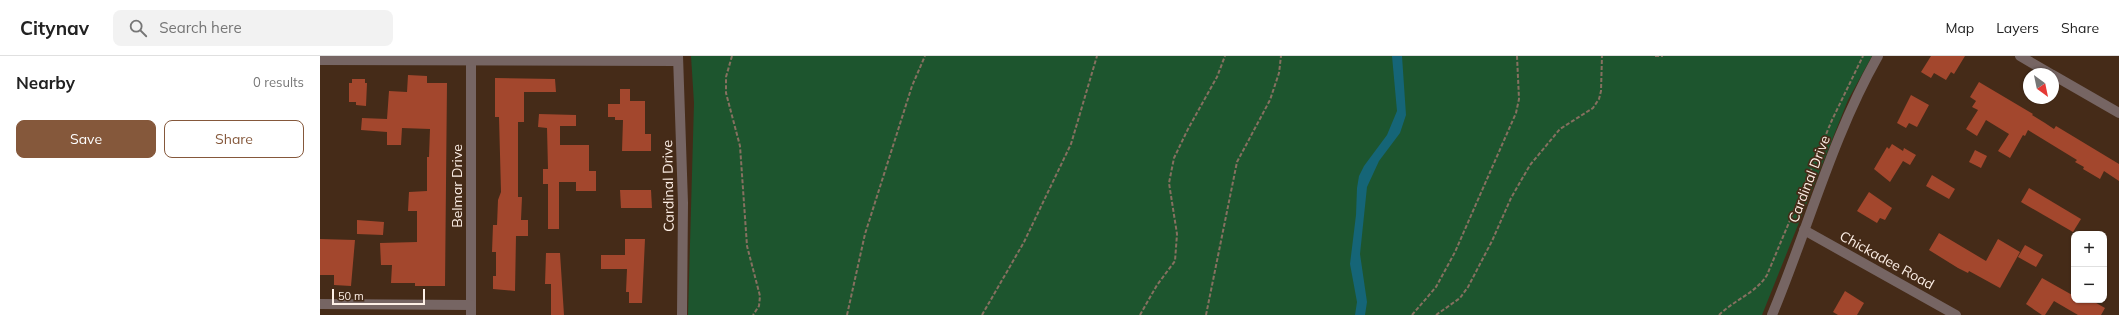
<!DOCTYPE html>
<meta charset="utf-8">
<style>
body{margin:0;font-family:Mulish,sans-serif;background:#f2f2f2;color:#222}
.controls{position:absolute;right:12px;bottom:12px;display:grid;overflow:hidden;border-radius:8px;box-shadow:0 1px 3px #0004}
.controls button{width:36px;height:36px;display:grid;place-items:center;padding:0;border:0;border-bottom:1px solid #e0e0e0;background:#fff;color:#222;font:20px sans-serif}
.compass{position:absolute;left:1703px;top:12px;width:36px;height:36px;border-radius:50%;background:#fff;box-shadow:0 1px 3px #0004;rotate:147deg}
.scale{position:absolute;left:12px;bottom:10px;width:93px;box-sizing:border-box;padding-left:4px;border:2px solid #fdefe6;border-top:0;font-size:11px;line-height:14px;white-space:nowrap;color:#fdefe6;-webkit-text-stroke:3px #452b18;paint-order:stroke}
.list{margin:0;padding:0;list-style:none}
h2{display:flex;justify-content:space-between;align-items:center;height:52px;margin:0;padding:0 16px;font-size:17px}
h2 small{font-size:13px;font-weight:400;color:#767676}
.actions{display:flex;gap:8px;padding:12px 16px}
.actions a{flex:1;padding:9px 0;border:1px solid #85583b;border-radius:8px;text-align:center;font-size:14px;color:#85583b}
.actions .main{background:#85583b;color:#fff}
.icon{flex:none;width:22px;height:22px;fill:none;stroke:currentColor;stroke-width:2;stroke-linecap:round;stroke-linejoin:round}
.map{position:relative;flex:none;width:1799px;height:259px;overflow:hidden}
header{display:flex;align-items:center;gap:24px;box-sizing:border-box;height:56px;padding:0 20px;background:#fff;border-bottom:1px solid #e0e0e0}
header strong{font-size:19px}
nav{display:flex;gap:22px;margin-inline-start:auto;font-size:14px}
.search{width:280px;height:36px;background:#f2f2f2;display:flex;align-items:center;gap:10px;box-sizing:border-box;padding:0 14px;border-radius:8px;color:#767676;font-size:15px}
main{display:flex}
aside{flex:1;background:#fff}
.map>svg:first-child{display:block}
.green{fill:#1d552e}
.water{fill:#156577}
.building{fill:#a3472d}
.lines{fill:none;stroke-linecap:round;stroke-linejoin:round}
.path{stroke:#867060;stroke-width:2;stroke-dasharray:4 2;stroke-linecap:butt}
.minor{stroke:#766563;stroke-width:10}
.labels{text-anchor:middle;stroke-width:3.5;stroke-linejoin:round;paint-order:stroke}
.street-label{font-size:14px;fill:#fdefe6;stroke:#452b18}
</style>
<header>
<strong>Citynav</strong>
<div class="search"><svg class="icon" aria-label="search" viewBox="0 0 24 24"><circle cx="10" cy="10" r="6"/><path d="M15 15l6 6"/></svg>Search here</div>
<nav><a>Map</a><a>Layers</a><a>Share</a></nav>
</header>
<main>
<aside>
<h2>Nearby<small>0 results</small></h2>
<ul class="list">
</ul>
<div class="actions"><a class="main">Save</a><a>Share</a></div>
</aside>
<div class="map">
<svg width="1799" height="259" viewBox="0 0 1799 259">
<rect width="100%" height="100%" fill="#452b18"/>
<path class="green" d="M371,0H1552L1528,44L1442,259H368L374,47Z"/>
<path class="water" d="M1072,0H1082L1086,59L1080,77L1059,105L1047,131L1040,198L1047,246L1045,259H1035L1037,246L1030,208L1036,159L1037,132L1039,120L1044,110L1067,79L1077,55Z"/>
<g class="building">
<path d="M1611,0H1645L1634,18L1631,16L1626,24L1614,17L1611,22L1601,16Z"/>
<path d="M88,19L107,20V27H127L125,230H95V227H71L72,209H61L60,187L97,186V155H88L89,136L107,135V101H109L110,73L82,72L81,89H67V76L41,74L42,62L67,63L69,35L87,36Z"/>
<path d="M175,22L235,23L236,36H204V66H198V141H202L201,164H208V180H196L195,235L173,233V220H176V196H172L173,169H177L178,144L181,136L179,61H175Z"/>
<path d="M32,23H45V27H47L46,50L36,49V46H29V27H32Z"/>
<path d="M1659,26L1713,58L1712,59L1725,67L1734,73L1736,70L1799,108V125L1784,115L1780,123L1763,113L1764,111L1755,106L1757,104L1708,74L1705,80L1703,79L1690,102L1678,95L1689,78L1666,64L1657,80L1646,73L1658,54L1652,51L1656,45L1650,41Z"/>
<path d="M300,33H310V45H325V78H331V95H302L303,64H295V61H288V48H300Z"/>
<path d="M1591,39L1609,49L1597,71L1589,67L1586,72L1577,67Z"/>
<path d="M219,58L256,59V70H240V89H269V115H276V135H256V126H239V173H228V128H223V113H228L227,72L218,71Z"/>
<path d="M1572,88L1583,95L1584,92L1596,99L1590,109L1583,105L1570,126L1554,113L1567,91L1569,93Z"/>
<path d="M1655,94L1667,100L1661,112L1649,106Z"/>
<path d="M1612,119L1635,133L1629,143L1606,130Z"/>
<path d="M1709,132L1761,163L1753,176L1701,146Z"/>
<path d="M300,134H331L332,152H301Z"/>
<path d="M1549,136L1572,152L1565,164L1560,162L1557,167L1537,155Z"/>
<path d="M37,164L64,166L63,179L37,178Z"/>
<path d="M1619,177L1666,205L1678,183L1700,196L1680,232L1649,215L1648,217L1638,212L1609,194Z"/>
<path d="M0,183L35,184L31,230L14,229V219H0Z"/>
<path d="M305,183H325L322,247H309V236H306L307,213H281V199H305Z"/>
<path d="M1705,189L1723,199L1716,211L1698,201Z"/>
<path d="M226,197H240L244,259H231V228H225Z"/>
<path d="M1722,222L1754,240V244H1771L1785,252L1781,259H1758L1734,245L1725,259H1722L1706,248Z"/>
<path d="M1525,235L1544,247L1537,259H1518L1513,256Z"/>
</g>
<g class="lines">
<g class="path">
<path d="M412,0L406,21V37L420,90L427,190L440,240L439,250L433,259"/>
<path d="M1335,0H1343"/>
<path d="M527,259L545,178L592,30L605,0"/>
<path d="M662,259L704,186L751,88L777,0"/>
<path d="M820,259L837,229L855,205L857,178L849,127L854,102L868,73L897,21L905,0"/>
<path d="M886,259L917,106L950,44L959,17L961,0"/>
<path d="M1092,259L1116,231L1135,196L1196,57L1199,43L1197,0"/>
<path d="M1116,259L1140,242L1148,231L1172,185L1191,142L1210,109L1240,73L1273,52L1279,43L1281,35L1282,0"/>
<path d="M1399,259C1414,244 1436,237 1447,219L1512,64L1543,0"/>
</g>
<g class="minor">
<path d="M151,0V259"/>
<path d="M358,0L363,147L362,259"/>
<path d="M1700,0L1731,18"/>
<path d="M0,4L358,5"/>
<path d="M1733,19L1799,57"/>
<path d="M1484,174L1636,259"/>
<path d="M0,248L151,249"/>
<path d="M1452,259C1488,173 1512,81 1558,0"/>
</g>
</g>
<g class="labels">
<g class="street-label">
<text transform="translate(1489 123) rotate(-69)" y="5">Cardinal Drive</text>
<text transform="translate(137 130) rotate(-90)" y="5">Belmar Drive</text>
<text transform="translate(348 130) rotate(-91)" y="5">Cardinal Drive</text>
<text transform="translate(1567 204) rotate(29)" y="5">Chickadee Road</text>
</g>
</g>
</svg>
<div class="controls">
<button>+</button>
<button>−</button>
</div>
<svg class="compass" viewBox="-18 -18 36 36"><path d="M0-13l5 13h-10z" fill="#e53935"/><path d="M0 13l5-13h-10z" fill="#767676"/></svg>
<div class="scale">50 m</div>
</div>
</main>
